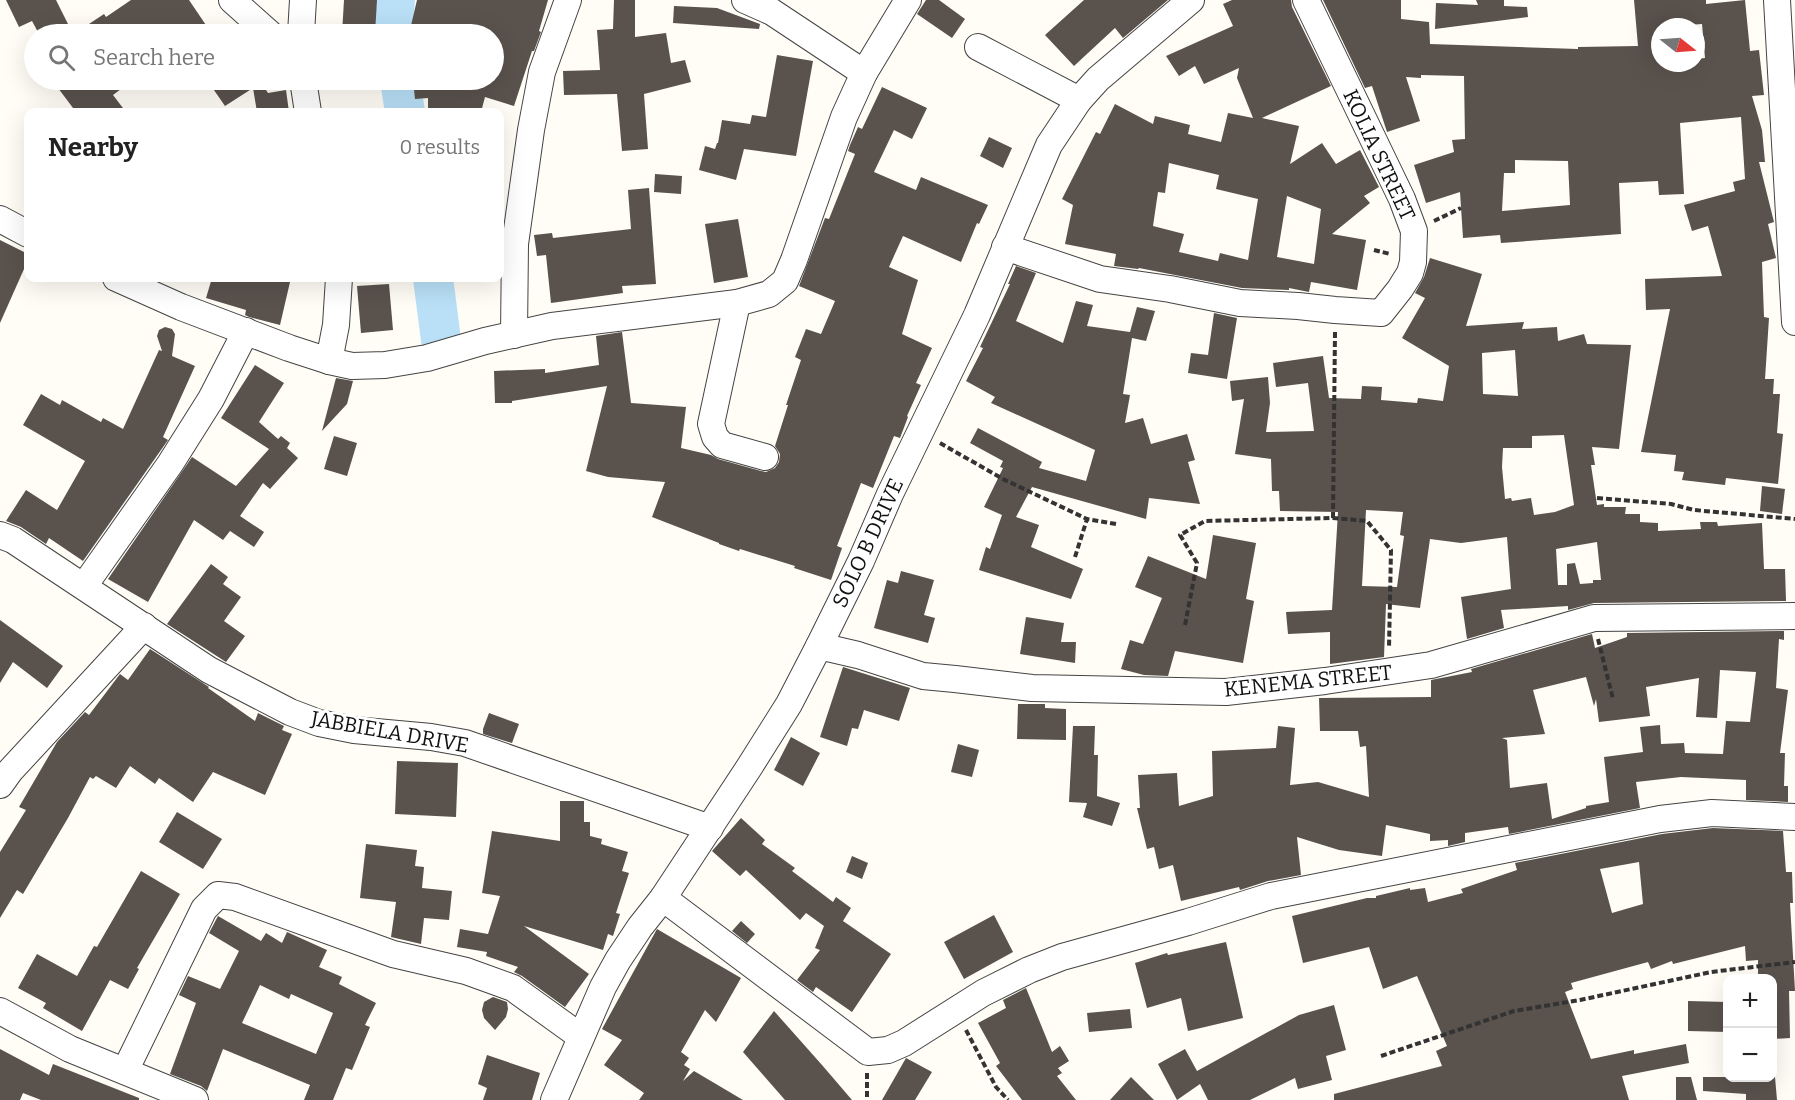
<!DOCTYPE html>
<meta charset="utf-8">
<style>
body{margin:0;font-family:Bitter,serif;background:#f2f2f2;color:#222}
.controls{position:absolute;right:18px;bottom:18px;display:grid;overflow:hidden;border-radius:12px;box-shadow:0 6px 24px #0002}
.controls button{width:54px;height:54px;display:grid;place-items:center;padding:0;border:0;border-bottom:2px solid #e0e0e0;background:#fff;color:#222;font:30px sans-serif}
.compass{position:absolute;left:1651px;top:18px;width:54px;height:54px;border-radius:50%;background:#fff;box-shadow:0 6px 24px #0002;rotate:107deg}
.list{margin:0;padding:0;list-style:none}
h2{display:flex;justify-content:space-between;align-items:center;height:78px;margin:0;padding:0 24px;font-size:26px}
h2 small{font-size:20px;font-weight:400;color:#767676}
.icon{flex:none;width:33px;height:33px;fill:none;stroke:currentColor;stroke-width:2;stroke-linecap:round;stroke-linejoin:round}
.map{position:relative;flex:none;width:1795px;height:1100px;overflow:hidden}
.search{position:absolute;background:#fff;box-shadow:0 6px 24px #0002;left:24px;top:24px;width:480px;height:66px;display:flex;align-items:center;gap:15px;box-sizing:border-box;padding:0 21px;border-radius:33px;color:#767676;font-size:22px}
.panel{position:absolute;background:#fff;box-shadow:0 6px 24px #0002;left:24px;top:108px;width:480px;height:174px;border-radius:12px}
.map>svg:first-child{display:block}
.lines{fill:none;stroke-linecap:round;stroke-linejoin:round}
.river{stroke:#b9e0f7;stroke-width:40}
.building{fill:#5a524d;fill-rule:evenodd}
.street-casing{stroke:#444;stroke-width:28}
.path{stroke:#333;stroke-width:4;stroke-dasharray:6 3;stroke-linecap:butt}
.street{stroke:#fff;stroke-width:26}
.labels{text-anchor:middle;stroke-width:6;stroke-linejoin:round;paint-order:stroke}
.street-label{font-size:21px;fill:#111;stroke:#fff}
</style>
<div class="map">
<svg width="1795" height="1100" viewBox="0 0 1795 1100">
<rect width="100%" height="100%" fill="#fffdf5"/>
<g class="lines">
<g class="river">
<path d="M392,34L395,0"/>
<path d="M400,80L405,112"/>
<path d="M433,278L441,340"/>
</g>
</g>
<g class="building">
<path d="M6,0H56L73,34H39L32,21L19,27Z"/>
<path d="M131,0H189L212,34H74L104,14L106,17Z"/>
<path d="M344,0H377L375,34H342Z"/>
<path d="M417,0H548L539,31L541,32L534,51H532L514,106L485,97L481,112H428V98L415,99L413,80H494V34H409Z"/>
<path d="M614,0H635V37L666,33L671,63L685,60L691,82L644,94L648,149L622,151L617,94L564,95L563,71L600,70L597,30L613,29Z"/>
<path d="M926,0H939L965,19L952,38L917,14Z"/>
<path d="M1084,0H1168L1123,38L1115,28L1074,66L1045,35Z"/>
<path d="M1232,0H1291L1292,7L1331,86L1262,118L1299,126L1290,164L1322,143L1336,164L1360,150L1379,187L1364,196L1370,203L1332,234L1366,240L1357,290L1311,282L1309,292L1289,288V290L1242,288L1139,268L1138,269L1114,266L1116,254L1065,244L1073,205L1062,199L1096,132L1100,134L1115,104L1153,124L1155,116L1190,125L1188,134L1221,142L1228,113L1253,118L1237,78L1239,68L1204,84L1195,66L1179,76L1166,56L1233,26L1223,4ZM1169,163L1219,175L1216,189L1258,199L1248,260L1220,253L1218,261L1179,252L1184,234L1153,226L1158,192L1165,193ZM1287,196L1321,209L1314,264L1277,257Z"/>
<path d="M1323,0H1401V19L1429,22L1430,44L1578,49V47L1638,46L1634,0H1706V4L1745,0L1750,51L1759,50L1764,95L1752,96L1762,130L1765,162H1759L1774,222L1768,224L1776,258L1762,262L1764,317L1769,318L1765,379H1774L1773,394H1780L1777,433L1783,434L1778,484L1726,478L1725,485L1682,480L1684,472L1674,471L1676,455L1641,452L1670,309L1646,310L1645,279L1722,276L1708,226L1692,231L1684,205L1735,191L1733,182L1745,179L1741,117L1680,123L1684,194L1659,195L1658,181L1619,183L1621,234L1501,243L1500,235L1463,238L1460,192L1426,203L1414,165L1454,152L1452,140L1465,139L1464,76L1421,75V78L1406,77L1420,121L1387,132L1372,86L1365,88ZM1702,24L1705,58L1696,59V63H1660V27ZM1515,160L1568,161L1570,205L1502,211L1504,173H1515Z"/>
<path d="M1476,0H1504V6L1527,7L1528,17L1435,29L1436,3L1478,5Z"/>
<path d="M674,6L717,8L760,24L759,29L673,23Z"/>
<path d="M777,55L813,61L796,156L744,149L736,180L699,170L705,146L715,149L717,143H718L722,120L750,124L752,115L766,117Z"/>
<path d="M52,80H133L113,95L126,112H76Z"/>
<path d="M207,80H265L261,82L268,93L286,90L289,112H257L253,88L225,106Z"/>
<path d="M882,87L927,108L912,139L894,130L874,172L916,190L921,177L988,205L979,224L977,223L961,262L903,236L889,267L918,280L902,334L932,348L916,383L921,385L907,416L908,417L900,438L894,436L873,488L861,483L837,546L842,548L831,580L794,568L795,566L740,549L739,551L719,544V543L652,517L665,482L608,477L586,471L607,386L512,401V403H495L494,371L545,369V373L599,365L596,336L622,332L631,403L686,407L681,448L711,455L718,459L761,471L766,472L775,468L779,462L780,454L775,446L788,405H786L801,360L795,357L806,329L821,334L835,301L799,286L825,218L829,219L855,154L848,151L850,145L858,127L862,129Z"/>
<path d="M989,137L1012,148L1003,168L980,156Z"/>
<path d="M655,174L682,176L681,194L654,192Z"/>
<path d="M649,188L656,284L622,286L623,293L551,303L546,255L537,256L534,235L552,233L553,238L631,229L628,190Z"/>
<path d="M738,219L748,277L714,283L705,224Z"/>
<path d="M0,240L28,254V260L0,323Z"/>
<path d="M1430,258L1482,274L1466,326L1524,322L1522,329L1557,327L1558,341L1584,334L1587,344L1631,345L1619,449L1592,447L1595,465H1591L1597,505L1604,504V507H1626L1625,514H1640V522L1658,523V531L1701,529L1700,522H1717L1718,526L1762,523L1764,569H1785L1786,601L1594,603L1568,610V606L1501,610L1504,628L1467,639L1461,597L1511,589L1507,537L1461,543L1430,539L1420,608L1386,604L1384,657L1330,664V632L1288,634L1286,612L1332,610L1338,512L1280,511L1279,491H1272L1271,459L1235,454L1244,399L1232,401L1230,381L1268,377L1270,403L1266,432L1314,431L1308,383L1276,387L1273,363L1323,356L1329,398L1361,399L1362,386L1382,387L1381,400L1417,403L1418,398L1443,401L1449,366L1402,338L1425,298L1415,293L1424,277ZM1515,350L1518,396L1483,394L1482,353ZM1564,435L1574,505L1555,512L1534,515L1531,498L1512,501L1511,498L1505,499L1502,467L1503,448H1532V436ZM1366,510L1403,512L1400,535L1404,536L1397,587L1362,586ZM1597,542L1601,580H1593V583L1580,584L1575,563L1567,564V585H1558L1556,549Z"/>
<path d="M1016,266L1036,273L1016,321L1063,343L1076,301L1093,305L1087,326L1130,332L1137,307L1155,311L1146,341L1132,338L1123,394L1130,395L1125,423L1143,418L1151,444L1187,434L1195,460L1188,462L1200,504L1149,498L1146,519L1032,487L1016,517L1039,525L1031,547L1083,569L1071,599L979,570L986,547L990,549L1002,515L984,507L1003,468L1000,467L1003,461L970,443L978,428L1042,462L1039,468L1086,481L1095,450L991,403L995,397L966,381L983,348L980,347L1010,284H1008Z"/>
<path d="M212,278H273L290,282L280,325L249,317L245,315L246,310L206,298Z"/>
<path d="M389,284L393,330L361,333L357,286Z"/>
<path d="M1214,313L1237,318L1227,379L1188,373L1191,353L1208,355Z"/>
<path d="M165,327L172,329L175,334L172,356L195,366L163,437L168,440L83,561L49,538L46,544L21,527L6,521L26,490L57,510L85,461L23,425L41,394L60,405L62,400L101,422L103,418L123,429L159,350L162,351L157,336L159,330Z"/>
<path d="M255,365L284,383L259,422L278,439L281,436L290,443L287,448L298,458L270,489L263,483L240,516L264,532L254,547L230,531L223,540L194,520L148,602L108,579L192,457L236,486L269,449L221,418Z"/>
<path d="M336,378L353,381L347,404L322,431Z"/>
<path d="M334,436L357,443L347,476L324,469Z"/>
<path d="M1762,486L1785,489L1782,514L1760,511Z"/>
<path d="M1213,535L1256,543L1246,599L1254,601L1243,663L1175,651L1168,676L1144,675L1121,669L1130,640L1143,644L1162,598L1135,587L1148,556L1206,579Z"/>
<path d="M211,564L228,577L223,584L241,597L224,621L245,636L226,662L167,624Z"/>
<path d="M901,571L934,580L924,615L935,618L928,643L874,628L887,580L898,583Z"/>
<path d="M1026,617L1064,623L1061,642H1076L1075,663L1020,654Z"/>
<path d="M0,620L63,666L47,688L13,662L0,683Z"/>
<path d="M1784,631V640L1779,639L1776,688L1788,690L1780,753H1785L1784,786H1788V802L1746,800V780L1681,777L1636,782L1640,808L1509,834L1508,827L1465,833V842L1448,846V840L1430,841V834L1386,825L1382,856L1339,850L1297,837L1301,875L1268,881L1240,890L1239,887L1181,901L1173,865L1159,869L1154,847L1147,849L1137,808H1140L1138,775L1177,773L1179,806L1213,796L1212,751L1276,748L1278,726L1295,728L1290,785L1318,782L1369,797L1366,746L1360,747L1358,731H1320L1319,698L1431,697V680L1472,672L1471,669L1592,634L1595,648L1627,637V633ZM1720,670L1756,672L1750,722L1726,721L1723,754L1685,753L1684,743L1661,744L1660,725L1640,727L1643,752L1604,757L1609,802L1586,806V808L1552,819L1547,783L1510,788L1507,740L1502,738L1545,734L1533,690L1586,677L1594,706L1596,699L1599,722L1650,716L1646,687L1699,678L1696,717L1717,718Z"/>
<path d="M150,649L209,687L208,688L255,721L258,713L284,726L282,730L292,734L265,795L213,772L193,802L159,778L155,784L130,766L116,788L96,776L93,779L90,777L68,818L23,894L17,890L0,918V852L26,810L19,807L57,742L85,712L89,715L120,674L128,680Z"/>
<path d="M843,667L910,688L899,721L864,710L858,729L852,728L847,746L820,737Z"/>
<path d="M1018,704H1045V708L1066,709V740L1017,739Z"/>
<path d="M489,713L519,724L512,743L483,734V729Z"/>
<path d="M1073,726H1095L1094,755H1098L1097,796L1120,803L1112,826L1083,817L1087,803L1069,802Z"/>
<path d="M791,737L820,753L803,786L774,770Z"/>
<path d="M958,744L979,750L972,777L951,772Z"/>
<path d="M397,761L458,763L456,817L395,814Z"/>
<path d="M560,801H584V822H590V836L602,839L601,844L628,852L622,871L629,873L616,913L620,914L613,936L608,934L603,950L524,926L589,974L565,1007L522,976L514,972L518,967L486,956L487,952L457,947L460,929L488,934L500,896L482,893L492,831L560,841Z"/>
<path d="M177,812L222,839L203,869L159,842Z"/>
<path d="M741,818L765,840L762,844L795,868L792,871L833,902L836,897L851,908L843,921L891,954L852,1012L816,987L813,992L797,980L820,950L815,948L824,926L806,913L800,920L746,870L740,876L712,851Z"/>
<path d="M1713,828L1783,831L1786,872H1792L1793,903H1790L1795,991H1789L1790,1038L1773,1039V978H1758V960L1746,961L1745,946L1673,964L1672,961L1651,969L1648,962L1571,983L1573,989L1565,992L1591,1059L1634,1050V1054L1686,1044L1689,1063L1622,1076L1629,1100H1334V1094L1442,1066L1436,1051L1447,1046L1417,976L1383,989L1369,947L1303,963L1292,916L1367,898H1376V896L1410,888V890L1425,888L1428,902L1463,893L1461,889L1517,870L1515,863L1662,834ZM1639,862L1643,904L1612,913L1600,869Z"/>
<path d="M366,844L417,850L415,866L424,867L422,888L452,891L449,920L424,918L421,944L391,937L396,902L360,898Z"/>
<path d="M852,856L868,863L862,879L846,872Z"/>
<path d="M141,871L180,894L137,968L139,969L128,989L110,980L82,1031L43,1008L46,1003L18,988L37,954L77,976L94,946L97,947Z"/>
<path d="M994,915L1013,952L964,979L944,942Z"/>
<path d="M218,916L261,941L266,933L282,943L287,932L327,950L319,967L342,977L339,984L376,1003L365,1025L370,1027L352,1070L346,1068L333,1100H304L310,1085L223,1049L207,1091L201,1086L170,1074L196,1003L179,995L188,976L220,989L239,951L209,933ZM260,985L289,999L291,994L333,1013L316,1054L242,1023Z"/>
<path d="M741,921L755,934L747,943L732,931Z"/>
<path d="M657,929L741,978L716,1022L705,1010L681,1052L689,1058L684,1065L690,1069L683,1081L694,1071L743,1100H639L644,1093L604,1065L622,1040L602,1029Z"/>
<path d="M1226,942L1243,1018L1188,1031L1181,998L1147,1008L1135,963L1167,953L1168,955Z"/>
<path d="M1026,988L1052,1052L1060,1046L1069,1061L1058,1068L1062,1073L1057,1076L1076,1100H1022L996,1066L1000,1063L978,1023L1006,1008L1003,1000Z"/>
<path d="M493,997L507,1002L508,1009L506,1017L495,1030L484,1018L482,1010L484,1002Z"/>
<path d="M1688,1001L1728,1002V1032L1688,1031Z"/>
<path d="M1334,1005L1346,1050L1326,1056L1332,1080L1298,1089L1295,1078L1250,1100H1208L1200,1084L1177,1100L1158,1064L1185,1049L1197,1071L1299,1015Z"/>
<path d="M1130,1009L1132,1028L1089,1032L1087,1013Z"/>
<path d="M774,1011L822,1065L852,1100H785L743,1052Z"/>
<path d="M0,1049L49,1075L53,1064L139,1098V1100H41L23,1093L20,1100H0Z"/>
<path d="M487,1055L540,1073L532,1100H483L487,1088L478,1084Z"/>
<path d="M906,1058L932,1072L915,1100H882Z"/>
<path d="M1131,1077L1154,1100H1110Z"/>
<path d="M1676,1077H1691L1697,1100H1676Z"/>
<path d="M1703,1077H1775L1777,1100H1746V1094L1703,1091Z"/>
</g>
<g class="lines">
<g class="street-casing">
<g id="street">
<path d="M232,0L270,34"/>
<path d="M745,0L772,12L864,73"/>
<path d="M1777,0L1795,322"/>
<path d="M301,34L303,0"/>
<path d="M978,47L1079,100"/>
<path d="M303,80L308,112"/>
<path d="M0,219L28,234"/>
<path d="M1005,247L1100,279L1170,289L1240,303L1298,306L1335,310L1381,313L1400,289L1410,273L1413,262L1414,231L1402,199L1306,0"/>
<path d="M116,278L181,307L289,348L329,361L352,366L385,365L427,358L485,341L552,326L737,303L769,294L785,281L794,260L844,117L864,73L908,0"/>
<path d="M737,303L711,424L715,437L722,445L765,457"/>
<path d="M514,335L515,244L531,130L542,72L568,0"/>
<path d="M329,361L336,325L339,278"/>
<path d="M0,535L13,540L209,670L290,712L319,723L354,730L431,737L465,743L710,828"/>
<path d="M84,586L170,464L211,399L246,331"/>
<path d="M819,646L858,655L923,676L955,679L1032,688L1226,692L1325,681L1431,665L1594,618L1795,616"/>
<path d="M0,785L10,771L144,626"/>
<path d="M663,898L868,1052L888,1050L904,1043L983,993L1029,970L1062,957L1188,922L1271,896L1660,819L1712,813L1795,817"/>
<path d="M0,1011L70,1049L195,1100"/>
<path d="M125,1071L204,909L218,895L235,897L393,954L466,971L513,988L581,1037"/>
<path d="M554,1100L603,987L618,960L640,927L663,898L750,766L789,704L819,646L861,561L890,494L977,315L1049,145L1079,100L1098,79L1191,0"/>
</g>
</g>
<g class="path">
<path d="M1434,221L1461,208"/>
<path d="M1374,250L1390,254"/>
<path d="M940,443L1003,479L1087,519L1116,524"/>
<path d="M1597,498L1671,504L1694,510L1795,519"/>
<path d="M1333,518L1335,332"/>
<path d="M1075,557L1087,519"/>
<path d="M1185,625L1197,563L1180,535L1205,521L1333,518L1367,521L1391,550L1389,648"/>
<path d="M1598,639L1613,699"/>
<path d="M966,1030L996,1087L1008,1100"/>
<path d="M1381,1056L1514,1011L1580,1000L1711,972L1795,962"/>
<path d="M867,1073V1100"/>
</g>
<use href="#street" class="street"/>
</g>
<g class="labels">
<g class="street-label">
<text transform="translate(1379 155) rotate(65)" y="7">KOLIA STREET</text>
<text transform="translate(868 543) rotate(-65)" y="7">SOLO B DRIVE</text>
<text transform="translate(1308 681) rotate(-6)" y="7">KENEMA STREET</text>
<text transform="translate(390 732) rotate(10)" y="7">JABBIELA DRIVE</text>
</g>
</g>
</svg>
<div class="controls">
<button>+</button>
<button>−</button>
</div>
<svg class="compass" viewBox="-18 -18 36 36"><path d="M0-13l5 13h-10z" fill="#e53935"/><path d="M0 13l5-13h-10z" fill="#767676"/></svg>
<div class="search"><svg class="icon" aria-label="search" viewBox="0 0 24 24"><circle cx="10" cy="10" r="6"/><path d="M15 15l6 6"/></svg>Search here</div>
<section class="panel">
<h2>Nearby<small>0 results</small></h2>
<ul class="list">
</ul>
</section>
</div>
